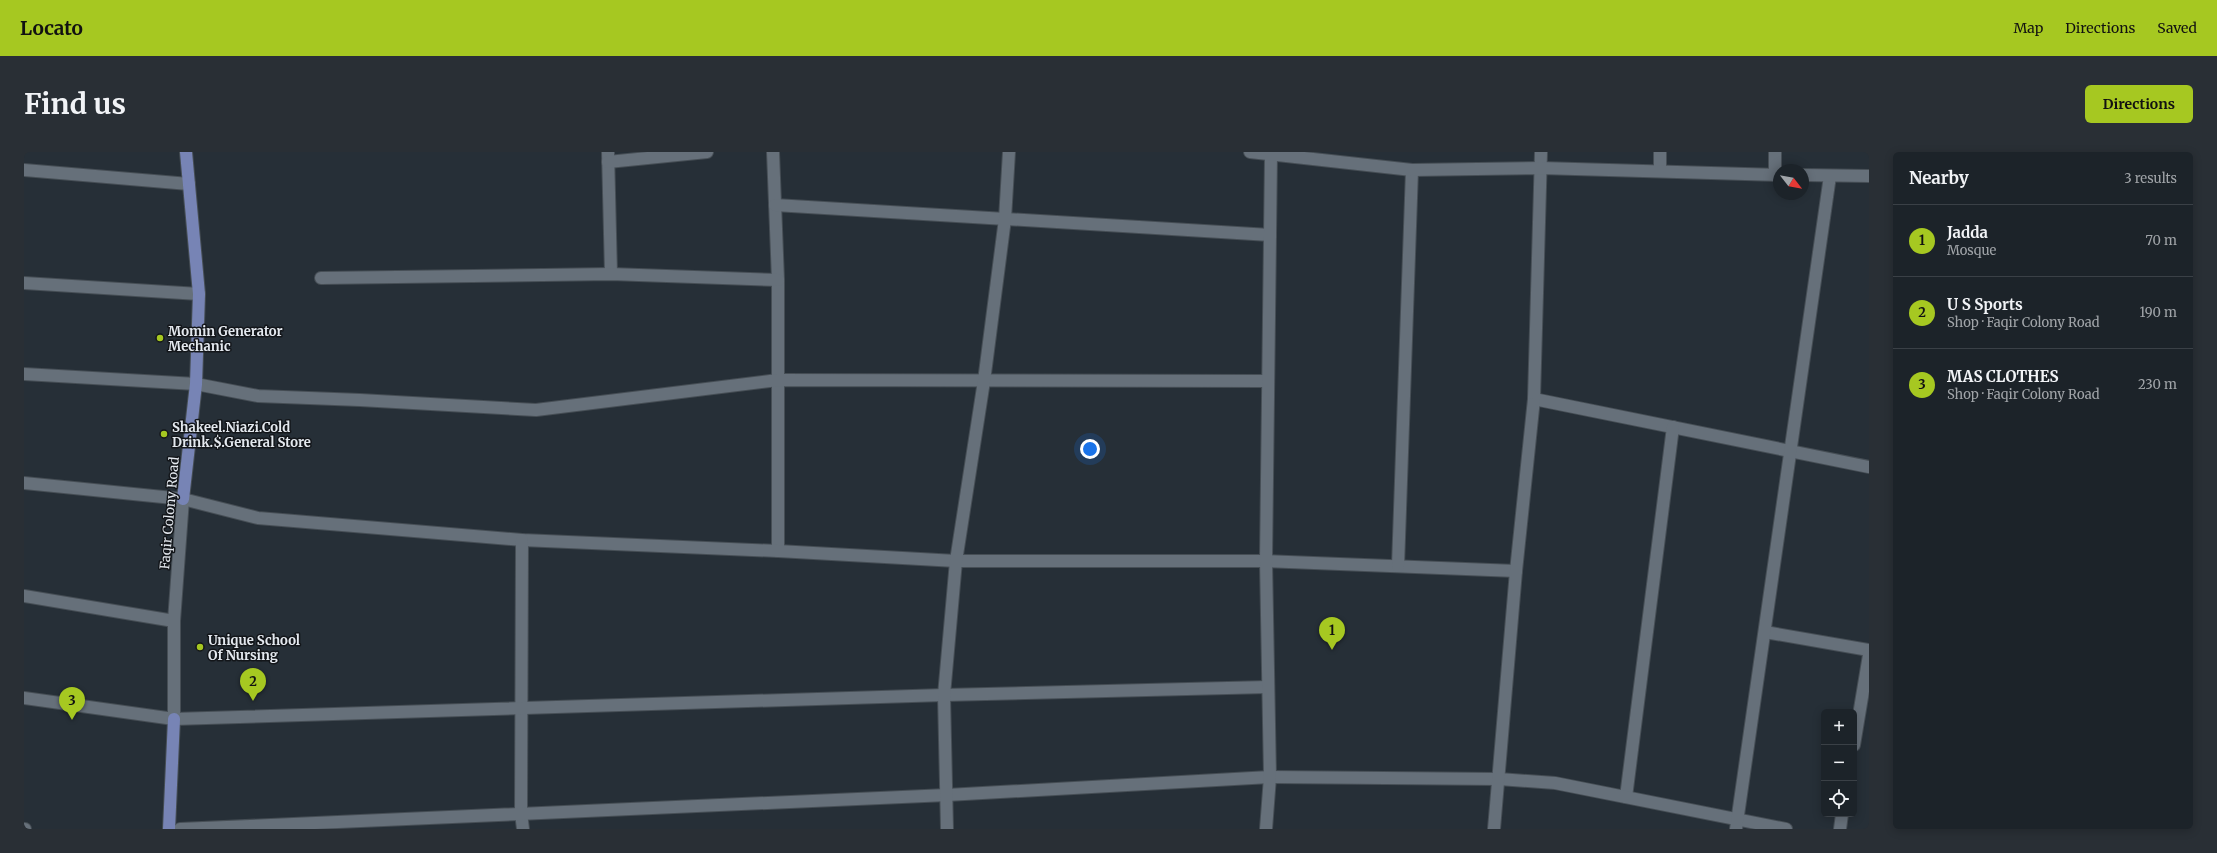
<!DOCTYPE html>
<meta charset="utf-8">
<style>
body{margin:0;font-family:Merriweather,serif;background:#292f35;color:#f1f3f6}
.controls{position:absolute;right:12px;bottom:12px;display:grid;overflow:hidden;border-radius:6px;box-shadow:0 2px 10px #0003}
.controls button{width:36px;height:36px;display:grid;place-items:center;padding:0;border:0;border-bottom:1px solid #3a4046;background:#1c2329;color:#f1f3f6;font:20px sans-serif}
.compass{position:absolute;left:1749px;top:12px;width:36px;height:36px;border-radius:50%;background:#1c2329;box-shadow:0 2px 10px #0003;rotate:121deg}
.you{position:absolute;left:1066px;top:297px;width:14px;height:14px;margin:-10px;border:3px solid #fff;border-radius:50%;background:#1a73e8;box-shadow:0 0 0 6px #1a73e833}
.badge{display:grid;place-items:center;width:26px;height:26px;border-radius:50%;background:#a6c821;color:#111;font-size:13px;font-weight:700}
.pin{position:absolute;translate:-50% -33px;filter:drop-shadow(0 1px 2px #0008)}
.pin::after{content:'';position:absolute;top:21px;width:14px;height:12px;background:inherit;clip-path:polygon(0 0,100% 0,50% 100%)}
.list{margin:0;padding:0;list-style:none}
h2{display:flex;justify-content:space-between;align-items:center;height:52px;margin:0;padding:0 16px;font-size:17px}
h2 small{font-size:13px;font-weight:400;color:#a0a4a8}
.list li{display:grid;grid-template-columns:26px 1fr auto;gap:12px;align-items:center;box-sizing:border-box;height:72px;padding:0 16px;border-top:1px solid #3a4046}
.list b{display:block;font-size:15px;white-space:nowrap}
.list p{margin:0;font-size:13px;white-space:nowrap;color:#a0a4a8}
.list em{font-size:13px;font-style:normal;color:#a0a4a8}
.icon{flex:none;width:22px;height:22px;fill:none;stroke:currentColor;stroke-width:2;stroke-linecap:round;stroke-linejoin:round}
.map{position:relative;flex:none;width:1845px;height:677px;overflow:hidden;border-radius:6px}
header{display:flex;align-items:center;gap:24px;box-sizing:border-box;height:56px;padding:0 20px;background:#a6c821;color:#111}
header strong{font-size:19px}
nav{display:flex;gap:22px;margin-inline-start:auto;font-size:14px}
.intro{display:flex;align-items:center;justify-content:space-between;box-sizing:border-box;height:96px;padding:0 24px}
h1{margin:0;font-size:28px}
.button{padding:10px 18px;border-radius:6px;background:#a6c821;color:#111;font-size:14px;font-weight:700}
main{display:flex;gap:24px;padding:0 24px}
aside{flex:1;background:#1c2329;border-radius:6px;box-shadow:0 2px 10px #0003}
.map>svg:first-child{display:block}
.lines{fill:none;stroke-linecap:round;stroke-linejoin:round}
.street-casing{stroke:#464e55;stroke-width:14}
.secondary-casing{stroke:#464e55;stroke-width:14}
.primary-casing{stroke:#464e55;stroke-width:14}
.street{stroke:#66707a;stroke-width:12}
.secondary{stroke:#66707a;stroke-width:12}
.primary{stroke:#7784b5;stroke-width:12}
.poi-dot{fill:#a6c821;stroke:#13161a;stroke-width:1.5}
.labels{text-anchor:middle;stroke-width:3;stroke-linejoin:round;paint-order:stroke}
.poi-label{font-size:13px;font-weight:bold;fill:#e4e9ef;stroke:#13161a;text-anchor:start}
.street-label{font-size:13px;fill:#e4e9ef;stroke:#13161a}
</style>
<header>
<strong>Locato</strong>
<nav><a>Map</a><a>Directions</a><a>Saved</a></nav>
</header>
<div class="intro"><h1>Find us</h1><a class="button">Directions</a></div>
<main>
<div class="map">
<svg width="1845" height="677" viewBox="0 0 1845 677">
<rect width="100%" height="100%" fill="#262f37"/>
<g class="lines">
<g class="street-casing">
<g id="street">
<path d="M584,0L587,122"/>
<path d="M749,0L754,128V399"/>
<path d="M1636,0V19"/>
<path d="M1751,0V23"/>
<path d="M584,10L683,0"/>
<path d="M0,18L165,32"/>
<path d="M751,53L1246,83"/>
<path d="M297,126L587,122L754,128"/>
<path d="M0,131L175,142"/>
<path d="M0,222L172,232L234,244L336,248L512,258L754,228L1244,229"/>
<path d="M1510,247L1845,315"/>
<path d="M0,331L159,347L234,366L498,388L754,399L932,409H1242L1492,419"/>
<path d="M498,388L497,661L499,677"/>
<path d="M1374,414L1388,18"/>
<path d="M0,444L150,469"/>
<path d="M1741,480L1845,498"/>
<path d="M0,546L150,567L920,543L1244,535"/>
<path d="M1830,593L1845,503"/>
<path d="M1602,645L1649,275"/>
<path d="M0,677H1"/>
<path d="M156,677L923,643L1246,625L1475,627L1531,631L1762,677"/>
<path d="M923,677L920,543L932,409L960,229L981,67L985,0"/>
<path d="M1242,677L1246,625L1242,409L1247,2"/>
<path d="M1470,677L1492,419L1510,247L1517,0"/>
<path d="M1712,677L1806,24"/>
<path d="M1816,677L1818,662"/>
</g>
</g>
<g class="secondary-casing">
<g id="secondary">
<path d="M1226,0L1388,18L1517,16L1755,23"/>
<path d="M1779,23L1845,24"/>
<path d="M150,567V469L159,347"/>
</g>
</g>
<g class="primary-casing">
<g id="primary">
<path d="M159,347L172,232L175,142L162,0"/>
<path d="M145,677L150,567"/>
</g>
</g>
<use href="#street" class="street"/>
<use href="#secondary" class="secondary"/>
<use href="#primary" class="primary"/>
</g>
<g class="poi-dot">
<circle cx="136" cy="186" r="4"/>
<circle cx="140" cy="282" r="4"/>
<circle cx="176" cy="495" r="4"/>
</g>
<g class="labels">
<g class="poi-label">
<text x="144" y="184">Momin Generator<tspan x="144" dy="15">Mechanic</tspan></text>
<text x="148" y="280">Shakeel.Niazi.Cold<tspan x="148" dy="15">Drink.$.General Store</tspan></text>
<text x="184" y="493">Unique School<tspan x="184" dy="15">Of Nursing</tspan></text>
</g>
<g class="street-label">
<text transform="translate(145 361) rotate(-85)" y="5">Faqir Colony Road</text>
</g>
</g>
</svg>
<div class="controls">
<button>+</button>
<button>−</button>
<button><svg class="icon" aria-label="locate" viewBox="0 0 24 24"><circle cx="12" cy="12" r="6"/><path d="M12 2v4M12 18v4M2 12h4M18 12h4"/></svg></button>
</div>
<svg class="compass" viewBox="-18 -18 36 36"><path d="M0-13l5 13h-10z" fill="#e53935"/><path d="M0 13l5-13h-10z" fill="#a0a4a8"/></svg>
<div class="you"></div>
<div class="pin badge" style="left:1308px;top:498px">1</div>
<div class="pin badge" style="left:229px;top:549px">2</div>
<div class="pin badge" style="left:48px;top:568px">3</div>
</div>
<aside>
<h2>Nearby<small>3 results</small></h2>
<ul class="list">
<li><span class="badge">1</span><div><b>Jadda</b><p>Mosque</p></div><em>70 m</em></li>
<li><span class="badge">2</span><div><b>U S Sports</b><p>Shop · Faqir Colony Road</p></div><em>190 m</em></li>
<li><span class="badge">3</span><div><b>MAS CLOTHES</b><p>Shop · Faqir Colony Road</p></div><em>230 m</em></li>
</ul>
</aside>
</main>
